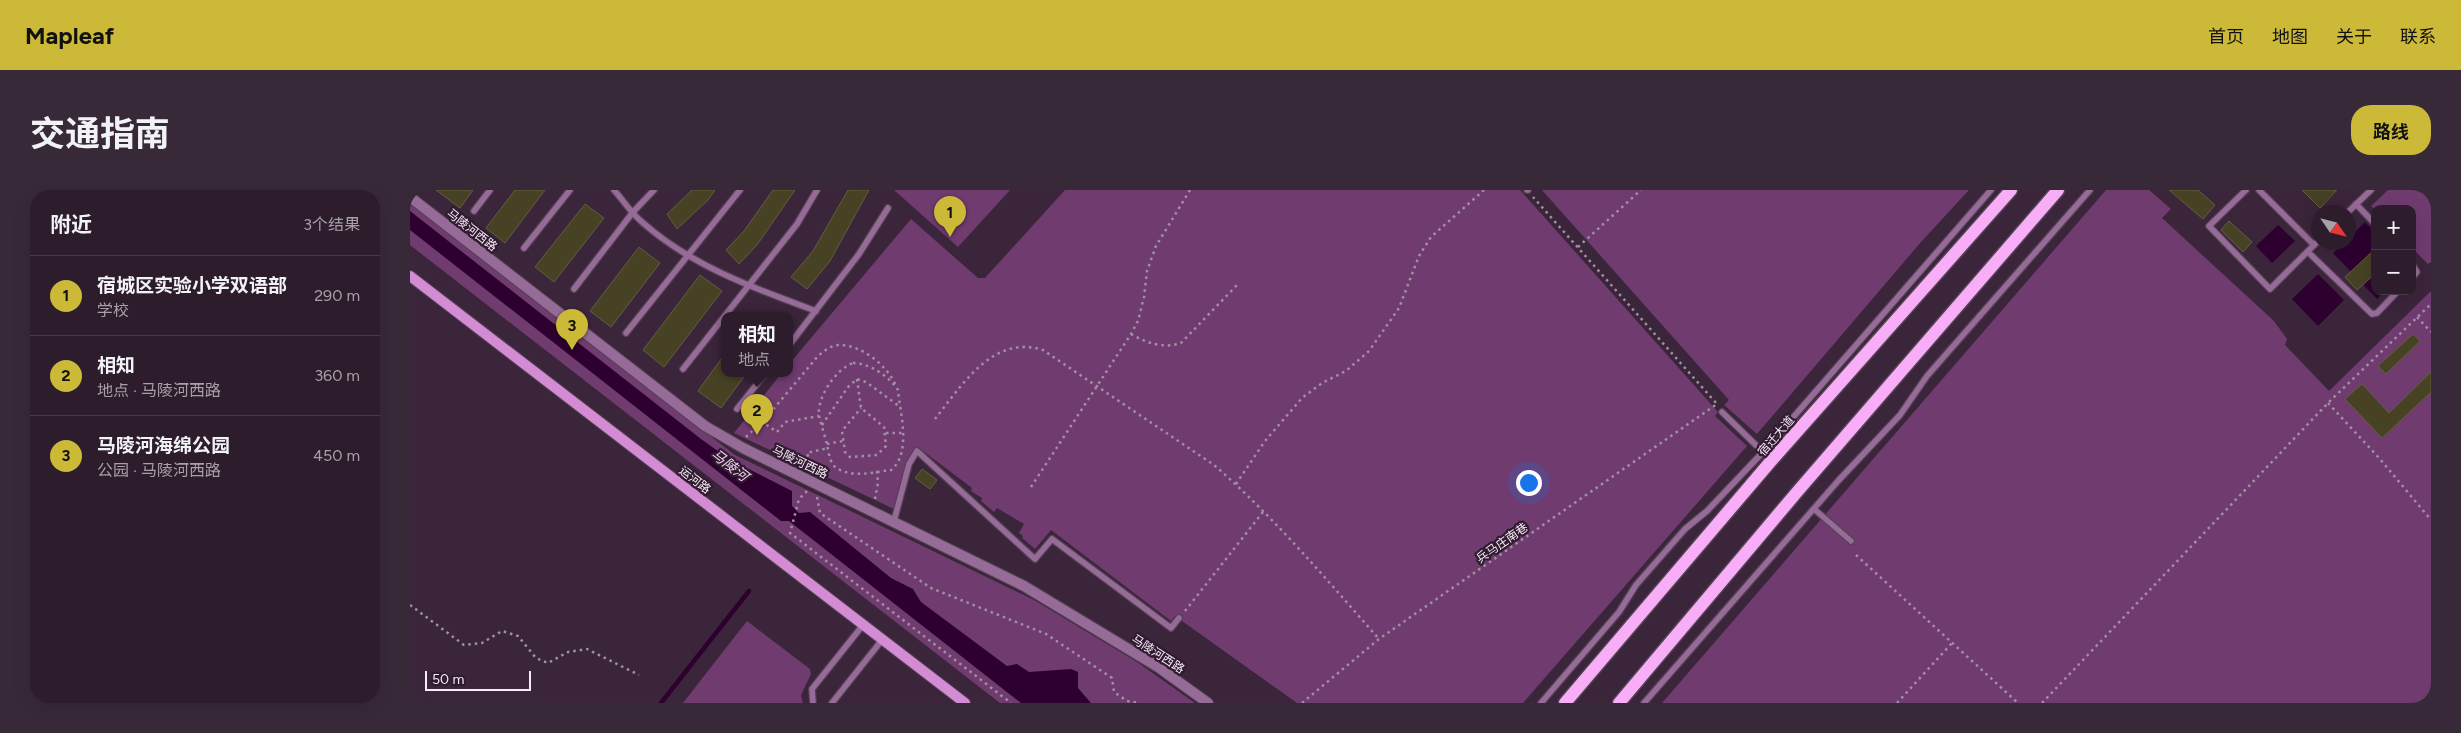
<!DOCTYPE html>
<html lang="zh">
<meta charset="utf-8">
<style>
body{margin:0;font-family:Figtree,"Noto Sans SC",sans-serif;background:#382938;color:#f1f3f6}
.controls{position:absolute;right:15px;top:15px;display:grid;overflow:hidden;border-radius:10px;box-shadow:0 5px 20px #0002}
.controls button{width:45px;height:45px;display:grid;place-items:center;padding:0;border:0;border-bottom:1px solid #483a48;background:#2c1c2c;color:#f1f3f6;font:25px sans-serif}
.compass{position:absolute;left:1901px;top:15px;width:45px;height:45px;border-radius:50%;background:#2c1c2c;box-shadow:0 5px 20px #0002;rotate:125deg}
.scale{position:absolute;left:15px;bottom:12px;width:106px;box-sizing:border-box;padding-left:5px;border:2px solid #f8eaf8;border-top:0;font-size:14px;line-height:18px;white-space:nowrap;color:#f8eaf8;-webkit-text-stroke:4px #301b30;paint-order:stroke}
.you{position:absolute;left:1118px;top:292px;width:18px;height:18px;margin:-12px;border:4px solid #fff;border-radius:50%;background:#1a73e8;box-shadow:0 0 0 8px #1a73e833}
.badge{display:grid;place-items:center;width:32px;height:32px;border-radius:50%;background:#ccb938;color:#111;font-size:16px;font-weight:700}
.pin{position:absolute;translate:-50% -41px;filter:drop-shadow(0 1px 2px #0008)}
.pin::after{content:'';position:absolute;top:26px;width:18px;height:15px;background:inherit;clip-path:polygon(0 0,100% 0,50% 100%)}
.popup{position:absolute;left:311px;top:122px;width:72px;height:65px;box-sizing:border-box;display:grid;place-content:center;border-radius:10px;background:#2c1c2c;filter:drop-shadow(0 1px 4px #0005);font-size:16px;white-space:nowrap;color:#a6a1a9}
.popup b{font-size:19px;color:#f1f3f6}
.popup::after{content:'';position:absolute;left:50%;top:100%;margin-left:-10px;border:10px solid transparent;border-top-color:#2c1c2c}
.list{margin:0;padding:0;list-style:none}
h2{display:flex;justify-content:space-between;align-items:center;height:65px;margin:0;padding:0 20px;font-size:21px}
h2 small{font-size:16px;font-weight:400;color:#a6a1a9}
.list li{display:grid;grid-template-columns:32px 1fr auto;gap:15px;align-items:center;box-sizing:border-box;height:80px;padding:0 20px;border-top:1px solid #483a48}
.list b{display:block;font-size:19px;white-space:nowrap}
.list p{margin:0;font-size:16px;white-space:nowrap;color:#a6a1a9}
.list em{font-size:16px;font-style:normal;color:#a6a1a9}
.map{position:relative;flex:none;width:2021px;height:513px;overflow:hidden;border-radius:20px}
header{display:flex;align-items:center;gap:30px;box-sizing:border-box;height:70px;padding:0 25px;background:#ccb938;color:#111}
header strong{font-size:24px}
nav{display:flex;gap:28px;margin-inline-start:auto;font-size:18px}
.intro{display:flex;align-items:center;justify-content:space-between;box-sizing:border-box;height:120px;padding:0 30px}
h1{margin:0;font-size:35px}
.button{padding:12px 22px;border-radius:20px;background:#ccb938;color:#111;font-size:18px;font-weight:700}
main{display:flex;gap:30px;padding:0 30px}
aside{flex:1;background:#2c1c2c;border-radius:20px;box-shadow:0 5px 20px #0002}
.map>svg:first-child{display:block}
.green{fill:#703c70}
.water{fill:#2d002f}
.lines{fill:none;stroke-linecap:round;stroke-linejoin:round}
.stream{stroke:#2d002f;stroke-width:4.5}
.building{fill:#474223;stroke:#635e3e}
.lane-casing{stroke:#554155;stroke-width:8}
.street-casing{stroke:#554155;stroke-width:12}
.secondary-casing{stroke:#554155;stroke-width:12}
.primary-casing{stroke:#554155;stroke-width:15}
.path{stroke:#a190a1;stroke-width:2.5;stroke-dasharray:2.5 4;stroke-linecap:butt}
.lane{stroke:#976b97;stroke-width:5.5}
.street{stroke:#976b97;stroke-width:10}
.secondary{stroke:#d38cd3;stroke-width:10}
.primary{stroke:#f7aef7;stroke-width:12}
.labels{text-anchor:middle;stroke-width:4.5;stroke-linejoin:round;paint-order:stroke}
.street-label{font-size:12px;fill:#f8eaf8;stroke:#301b30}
.water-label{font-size:14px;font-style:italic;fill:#f8d3f7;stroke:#301b30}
</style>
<header>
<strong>Mapleaf</strong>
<nav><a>首页</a><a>地图</a><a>关于</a><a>联系</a></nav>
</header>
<div class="intro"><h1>交通指南</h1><a class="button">路线</a></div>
<main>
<aside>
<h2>附近<small>3个结果</small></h2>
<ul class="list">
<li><span class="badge">1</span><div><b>宿城区实验小学双语部</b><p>学校</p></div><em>290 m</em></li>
<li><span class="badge">2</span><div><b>相知</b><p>地点 · 马陵河西路</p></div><em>360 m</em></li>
<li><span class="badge">3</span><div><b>马陵河海绵公园</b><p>公园 · 马陵河西路</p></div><em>450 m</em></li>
</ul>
</aside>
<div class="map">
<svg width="2021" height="513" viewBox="0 0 2021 513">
<rect width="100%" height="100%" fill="#3b253b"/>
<g class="green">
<path d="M484,0H600L548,57Z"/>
<path d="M655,0H1110L1308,222L1305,226L1337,256L1113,513H887L765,426L761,431L641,340L625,359L612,348L613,346L609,343L614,334L587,318L584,322L571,311L572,308L561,301L562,298L509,258L496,275L484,319L324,243L371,184H380V173L501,29L568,88H575Z"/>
<path d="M1132,0H1559L1511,52L1347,244L1314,215L1319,210Z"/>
<path d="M1696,0H1739L1761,19L1752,28L1864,131L1877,149L1875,155L1919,201L2021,101V513H1252Z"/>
<path d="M1978,0H2021V72L2018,74L2002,58V19H1965L1961,16Z"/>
<path d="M0,13L325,265L624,410L727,472L785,513H590L0,55Z"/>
<path d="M337,431L400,479L401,484L391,505L393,513H273Z"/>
</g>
<g class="water">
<path d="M0,21L291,249L319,269L382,301V316L389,323L400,322L481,388L503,399L511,412L597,476L607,474L619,482L661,479L668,482V498L681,513H611L379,331H371L0,40Z"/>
<path d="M1955,32L1965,42V101H1975L1967,109L1923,63L1934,53L1938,52L1939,48Z"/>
<path d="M1868,35L1885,51L1862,73L1846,56Z"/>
<path d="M1908,84L1934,110L1908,136L1882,109Z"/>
</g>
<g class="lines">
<path class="stream" d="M251,513L339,401"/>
</g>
<g class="building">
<path d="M26,0H63L50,18Z"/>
<path d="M105,0H135L95,53L76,38Z"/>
<path d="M282,0H305L298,10L267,39L257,24Z"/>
<path d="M363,0H385L347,55L329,74L316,60L334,41Z"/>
<path d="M438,0H459L420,71L397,99L381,87L403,61Z"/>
<path d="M1759,0H1788L1805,15L1793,29Z"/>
<path d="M1892,0H1927L1910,18Z"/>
<path d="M175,14L194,28L144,92L125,77Z"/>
<path d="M1819,31L1842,52L1833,62L1811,40Z"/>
<path d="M229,57L250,73L201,137L180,121Z"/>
<path d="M1965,59V84L1947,100L1935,87Z"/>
<path d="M290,85L312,101L254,177L233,160Z"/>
<path d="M2003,144L2010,151L1976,184L1968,176Z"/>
<path d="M314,165V184H336L311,218L288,201Z"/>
<path d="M2021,182V202L1972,248L1935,209L1952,194L1979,223Z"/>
<path d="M512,279L527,290L520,299L505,288Z"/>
</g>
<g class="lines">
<g class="lane-casing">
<g id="lane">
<path d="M204,0C213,10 221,23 232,32C281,76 346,99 406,121"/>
<path d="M1117,0H1118"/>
<path d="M1836,0L1799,36L1860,99L1908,51"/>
<path d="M1849,0L1904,55"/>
<path d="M1946,14L1965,34"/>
<path d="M64,21L80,0"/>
<path d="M1938,22L1961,0"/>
<path d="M114,58L160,0"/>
<path d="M1898,62L1962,124L1967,123L1988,101"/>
<path d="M2002,74L2007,82L2002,88"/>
<path d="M164,99L223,22L244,0"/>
<path d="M216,143L330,0"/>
<path d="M380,154L449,64L478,18"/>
<path d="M273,179L387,34L407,0"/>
<path d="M327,219L355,184"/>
<path d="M1312,222L1353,262"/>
<path d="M1404,319L1441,351"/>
<path d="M484,331L499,274L507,261L625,369L642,349L761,438L769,428"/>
<path d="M403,513L402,499L453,435"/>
<path d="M422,513L472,450"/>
<path d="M1131,513L1209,422L1226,395L1275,339L1297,321L1353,262L1581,0"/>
<path d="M1234,513L1428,291L1490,225L1517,186L1680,0"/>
</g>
</g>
<g class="street-casing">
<path id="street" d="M0,7L295,236L333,258L614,396L748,477L798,513"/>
</g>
<g class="secondary-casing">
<path id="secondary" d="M0,86L555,513"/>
</g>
<g class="primary-casing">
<g id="primary">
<path d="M1155,513L1361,271L1601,0"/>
<path d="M1209,513L1387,302L1648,0"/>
</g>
</g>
<g class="path">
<path d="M1168,57L1231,0"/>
<path d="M2007,127L2021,142"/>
<path d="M721,144C736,153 754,159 771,153L828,94"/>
<path d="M443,173C459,173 479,186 488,200C490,223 502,263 481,280C464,282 444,288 428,279C420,275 419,264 417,255C415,246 411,235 409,225C407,207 426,179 443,173Z"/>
<path d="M447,189L451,218L474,237L476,256L467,265L440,267L435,262L432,241L451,218"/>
<path d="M1918,213L1970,269L2021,330"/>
<path d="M525,229C552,195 583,144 633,160L804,275C864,327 916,389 969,449"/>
<path d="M351,231L367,242L375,232L409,226"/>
<path d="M412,235L438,197L447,189L456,192L489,216"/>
<path d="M476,243H492"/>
<path d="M336,247L356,228L408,166C414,161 420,156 428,155C451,154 478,176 486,196"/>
<path d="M417,254L433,251"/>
<path d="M402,279L397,263L418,258"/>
<path d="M826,294L855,251L892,208L912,193L936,181L959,161L989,118L1009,66L1021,47L1074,0"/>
<path d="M621,297L721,144L728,131L734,107L737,81L746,56L780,0"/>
<path d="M397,301L389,309L380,343L601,513"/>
<path d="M407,307L410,323L521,398L636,444L702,488L704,502L717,511L729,513"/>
<path d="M465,309L468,293L467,281"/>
<path d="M1446,365L1608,513"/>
<path d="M0,415L54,455L72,453L92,441L108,446L126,468L138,473L158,462L177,459L229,485"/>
<path d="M775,421L853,322"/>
<path d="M892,513L969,449L1307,214L1123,7"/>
<path d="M1487,513L1542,453"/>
<path d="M1632,513L1918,213L2021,114"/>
</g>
<use href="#lane" class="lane"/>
<use href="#street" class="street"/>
<use href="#secondary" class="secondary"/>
<use href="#primary" class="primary"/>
</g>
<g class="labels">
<g class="street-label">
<text transform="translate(62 40) rotate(38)" y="4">马陵河西路</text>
<text transform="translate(1366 246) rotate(-49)" y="4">宿迁大道</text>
<text transform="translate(390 272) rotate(26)" y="4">马陵河西路</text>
<text transform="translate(285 290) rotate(38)" y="4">运河路</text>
<text transform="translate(1092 353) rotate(-35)" y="4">兵马庄南巷</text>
<text transform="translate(748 464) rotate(33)" y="4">马陵河西路</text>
</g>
<g class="water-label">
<text transform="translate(320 275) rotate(38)" y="5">马陵河</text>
</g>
</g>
</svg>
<div class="controls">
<button>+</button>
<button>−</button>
</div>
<svg class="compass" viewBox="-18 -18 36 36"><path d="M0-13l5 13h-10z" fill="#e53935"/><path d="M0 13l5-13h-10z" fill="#a6a1a9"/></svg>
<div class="scale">50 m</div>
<div class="you"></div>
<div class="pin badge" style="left:540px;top:47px">1</div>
<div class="pin badge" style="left:347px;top:245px">2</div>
<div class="popup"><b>相知</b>地点</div>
<div class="pin badge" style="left:162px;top:160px">3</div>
</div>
</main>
